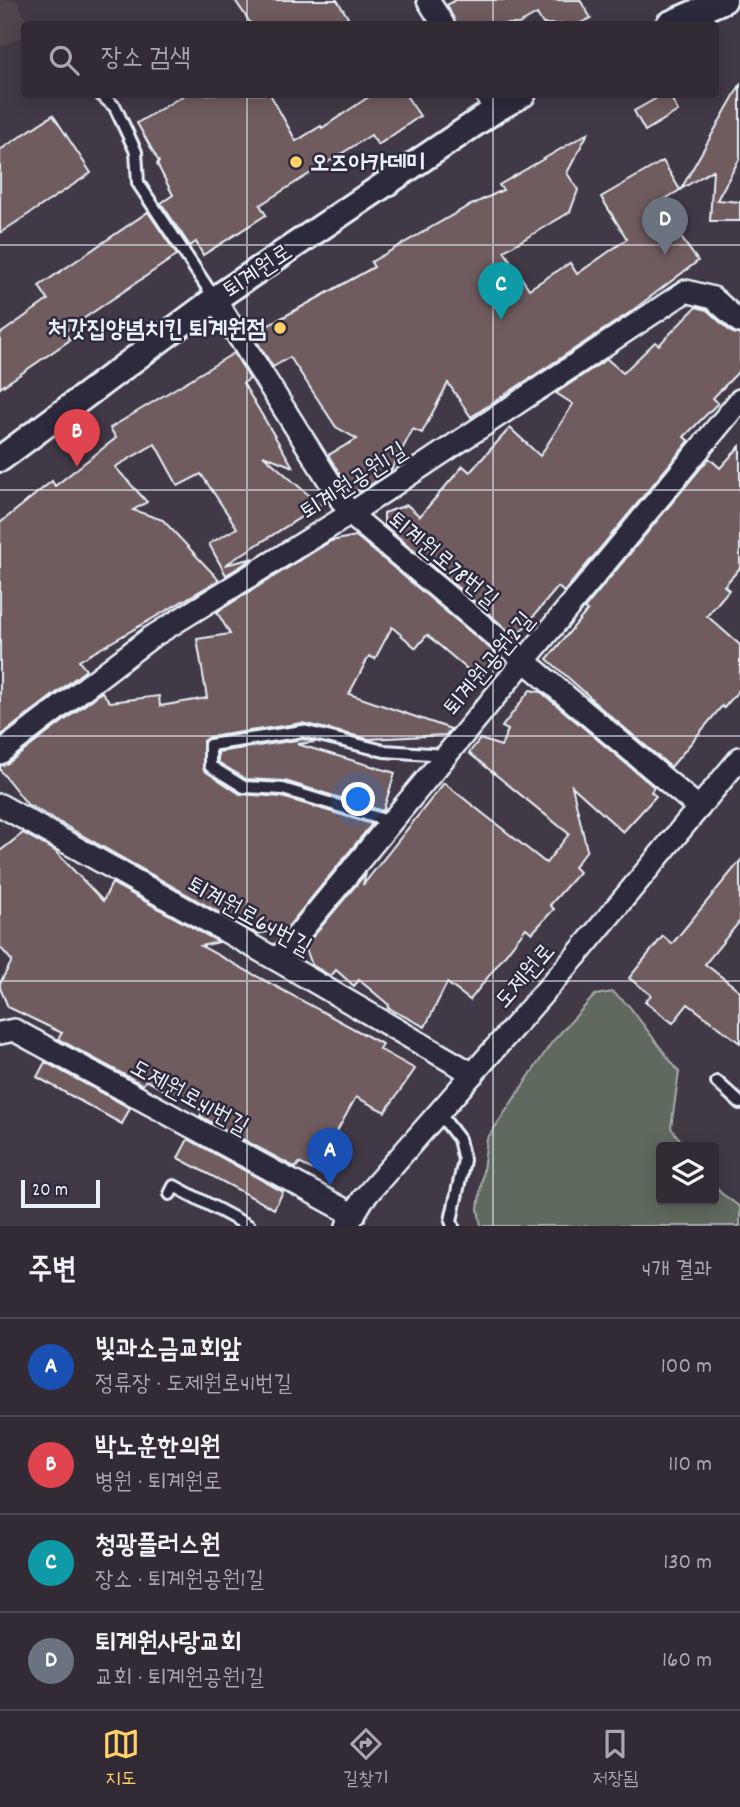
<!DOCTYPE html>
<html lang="ko">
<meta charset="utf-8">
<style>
body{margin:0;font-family:Dekko,"Poor Story",sans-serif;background:#3d3741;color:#f1f3f6}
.controls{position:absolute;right:21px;bottom:21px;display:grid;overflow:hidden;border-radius:7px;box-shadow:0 4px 18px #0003}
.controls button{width:63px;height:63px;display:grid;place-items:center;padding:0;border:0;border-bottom:2px solid #4d4750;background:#322b35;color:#f1f3f6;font:35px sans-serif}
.scale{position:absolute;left:21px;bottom:18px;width:79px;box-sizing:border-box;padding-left:7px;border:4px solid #e8f1f8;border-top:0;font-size:19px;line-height:24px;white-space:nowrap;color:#e8f1f8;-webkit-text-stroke:5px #2f2a3d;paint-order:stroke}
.you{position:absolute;left:359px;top:800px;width:24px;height:24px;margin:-18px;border:5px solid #fff;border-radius:50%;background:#1a73e8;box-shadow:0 0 0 10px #1a73e833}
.badge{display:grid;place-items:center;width:46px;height:46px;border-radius:50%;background:#ffd166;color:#fff;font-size:23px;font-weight:700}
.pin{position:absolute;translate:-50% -58px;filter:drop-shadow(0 2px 4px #0008)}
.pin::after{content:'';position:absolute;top:37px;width:24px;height:21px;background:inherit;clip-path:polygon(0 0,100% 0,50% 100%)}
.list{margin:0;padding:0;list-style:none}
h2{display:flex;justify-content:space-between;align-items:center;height:91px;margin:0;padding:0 28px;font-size:30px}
h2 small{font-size:23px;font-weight:400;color:#a8a7ad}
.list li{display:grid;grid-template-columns:46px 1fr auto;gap:21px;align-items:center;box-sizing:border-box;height:98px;padding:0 28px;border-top:2px solid #4d4750}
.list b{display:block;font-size:26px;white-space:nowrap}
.list p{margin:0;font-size:23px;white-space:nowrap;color:#a8a7ad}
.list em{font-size:23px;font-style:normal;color:#a8a7ad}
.icon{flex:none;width:38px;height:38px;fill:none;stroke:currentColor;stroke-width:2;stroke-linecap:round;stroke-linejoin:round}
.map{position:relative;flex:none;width:740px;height:1226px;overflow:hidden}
.search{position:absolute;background:#322b35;box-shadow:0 4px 18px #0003;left:21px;right:21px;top:21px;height:77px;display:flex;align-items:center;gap:18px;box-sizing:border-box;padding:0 24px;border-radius:7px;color:#a8a7ad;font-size:26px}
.sheet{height:483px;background:#322b35}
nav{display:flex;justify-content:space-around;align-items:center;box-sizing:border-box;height:98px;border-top:2px solid #4d4750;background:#322b35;font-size:19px;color:#a8a7ad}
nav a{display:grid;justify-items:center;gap:4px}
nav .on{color:#ffd166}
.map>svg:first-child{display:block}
.built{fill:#50444e}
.green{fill:#5f695d;stroke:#a4adaa;stroke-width:2}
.building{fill:#705c5e;stroke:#e8f1f8;stroke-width:2}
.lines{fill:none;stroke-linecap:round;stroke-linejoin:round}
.service-casing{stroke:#e8f1f8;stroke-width:16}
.minor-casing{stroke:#e8f1f8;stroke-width:26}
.tertiary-casing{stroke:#e8f1f8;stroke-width:30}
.service{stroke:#2f2a3d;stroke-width:10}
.minor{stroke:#2f2a3d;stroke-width:21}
.tertiary{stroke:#2f2a3d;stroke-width:24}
.grid{fill:none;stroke:#e8f1f8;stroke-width:2;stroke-opacity:0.55}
.poi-dot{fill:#ffd166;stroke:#2f2a3d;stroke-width:2.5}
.labels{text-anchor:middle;stroke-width:5;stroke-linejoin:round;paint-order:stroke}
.poi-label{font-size:24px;font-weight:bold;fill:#e8f1f8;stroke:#2f2a3d;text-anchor:start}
.street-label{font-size:24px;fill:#e8f1f8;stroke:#2f2a3d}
</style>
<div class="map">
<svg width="740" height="1226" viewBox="0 0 740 1226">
<rect width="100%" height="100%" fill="#423947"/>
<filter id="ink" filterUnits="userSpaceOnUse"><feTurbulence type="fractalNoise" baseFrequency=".0143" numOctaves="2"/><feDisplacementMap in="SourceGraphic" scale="14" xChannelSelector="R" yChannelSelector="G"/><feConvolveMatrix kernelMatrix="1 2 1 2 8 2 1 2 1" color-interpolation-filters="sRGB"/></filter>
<g filter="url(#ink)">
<path class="built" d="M0,0H17L28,24H24V36L0,47Z"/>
<path class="green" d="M613,992L629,1006L679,1072L671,1128L686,1147H661V1200H714V1183L721,1193L740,1207V1226H481L478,1209L487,1139L552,1042L595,995Z"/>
<g class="building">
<path d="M235,0H337L352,24H251Z"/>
<path d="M456,0H580L591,18L579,24H543L537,14L519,24H456L447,5Z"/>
<path d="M740,85V158L717,200L740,202V221H710L713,170L681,189Z"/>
<path d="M186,94H270L296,141L321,126L322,128L373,94H405L420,116L378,145L371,135L260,205L266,215L203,255L196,242L190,246L161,203L173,195L157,164L159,162L137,123Z"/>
<path d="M664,94H669L678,111L645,131L634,111Z"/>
<path d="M53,115L91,173L0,233V150Z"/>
<path d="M588,133L567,173L578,190L570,212L504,251L529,289L570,263L577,274L627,239L601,197L663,161L680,190L657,204L698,261L629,313L471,417L448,383L422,433L413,429L390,472L360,492L349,488L328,455L357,439L336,427L290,357L273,367L256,340L259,338L256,332L374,267L371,262L465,208L503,190L499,185Z"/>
<path d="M148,212L177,255L64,332L70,340L0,388V334L48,300L39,286Z"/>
<path d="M696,307L707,310L731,332L740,335V370L713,398L718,403L684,437L689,441L564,592L558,587L516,637L384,525V513L407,505L420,516L463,466L470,472L510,428L540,456L573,404L556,393L607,359L623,373L655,342L659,345Z"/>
<path d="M234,353L250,379L243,383L293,467L263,455L320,505L225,565L254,558L226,575L209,544L237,528L201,474L178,486L155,444L115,467L147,502L133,510L163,520L219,580L79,661L86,670L0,736V523L52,481L55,486L116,438L110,428Z"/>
<path d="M740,446V568L724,586L729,590L707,616L740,645V689L724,708L722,706L671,767L589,698H591L547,659L587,611L584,609L709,458L720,468Z"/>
<path d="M356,536L499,656L479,679L427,635L416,648L392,627L375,659L369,656L349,694L451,729L446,735L369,739L302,723L209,737L203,741L204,770L240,794L282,797L372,824L287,928L257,934L27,804L0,770V766L8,763L102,692L110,702L159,696L160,706L207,698L197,639L230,634L217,612L331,541Z"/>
<path d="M530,690L541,692L654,787L651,792L656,796L623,832L572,786L587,850L574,867L579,872L550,905L554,909L532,933L526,928L470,1000L447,983L425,1027L388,1008L389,1005L359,980L354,986L336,970L331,976L312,965L305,946L366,873L363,885L444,783L546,863L569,834L469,753L480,739L501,746L508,730L502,727Z"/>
<path d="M303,739L316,742L297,744L395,773L383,811L285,781L246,779L218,762V752Z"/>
<path d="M23,833L55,851L103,901L112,883L219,942L201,946L382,1044L379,1049L415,1069L385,1112L356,1097L315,1171L299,1163L296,1168L200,1116L203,1111L146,1080L143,1085L58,1039L62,1033L8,1007L0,988V983L12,961L0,947V851Z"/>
<path d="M740,861V921L705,964L740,991V1043L688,1004L673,1023L645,1002L651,995L629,978L663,936L672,944Z"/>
<path d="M45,1062L130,1108L122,1124L37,1077Z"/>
<path d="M188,1139L283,1192L274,1209L178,1158Z"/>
</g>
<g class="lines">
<g class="service-casing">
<g id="service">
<path d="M100,94L115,107L136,152L138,183L215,299"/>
<path d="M391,822L283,789L244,787L210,766V745L303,731L384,751L446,755"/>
<path d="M717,1082L740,1103"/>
<path d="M439,1113L459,1139L464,1160L451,1221L453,1226"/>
<path d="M170,1194L174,1186L249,1226"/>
</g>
</g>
<g class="minor-casing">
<g id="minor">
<path d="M428,0L443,24"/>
<path d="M486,94L495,110"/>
<path d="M215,299L350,514L699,808"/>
<path d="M0,753L150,638L350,514L686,291L713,298L740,322"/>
<path d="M0,805L277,960L473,1074"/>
<path d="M277,960L740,400"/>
<path d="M0,1033L14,1030L354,1215"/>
<path d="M347,1226L363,1199L576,956L740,758"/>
</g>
</g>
<g class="tertiary-casing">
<g id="tertiary">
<path d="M669,24L724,0"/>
<path d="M0,459L215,299L495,110L523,94"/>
</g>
</g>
<use href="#service" class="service"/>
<use href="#minor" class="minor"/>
<use href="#tertiary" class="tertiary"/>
</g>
</g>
<path class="grid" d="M247,0V24M493,0V24M247,94V1226M493,94V1226M0,245H740M0,490H740M0,736H740M0,981H740"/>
<g class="poi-dot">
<circle cx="296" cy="162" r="7"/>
<circle cx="280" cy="328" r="7"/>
</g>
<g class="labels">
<g class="poi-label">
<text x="310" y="170">오즈아카데미</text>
<text x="266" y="336" text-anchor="end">처갓집양념치킨 퇴계원점</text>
</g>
<g class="street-label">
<text transform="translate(257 270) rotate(-34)" y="8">퇴계원로</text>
<text transform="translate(353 480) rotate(-33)" y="8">퇴계원공원1길</text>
<text transform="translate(444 559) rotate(40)" y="8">퇴계원로78번길</text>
<text transform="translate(488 663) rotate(-50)" y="8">퇴계원공원2길</text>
<text transform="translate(250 915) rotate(29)" y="8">퇴계원로64번길</text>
<text transform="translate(524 975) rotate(-49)" y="8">도제원로</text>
<text transform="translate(190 1096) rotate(29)" y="8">도제원로41번길</text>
</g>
</g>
</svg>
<div class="controls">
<button><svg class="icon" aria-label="layers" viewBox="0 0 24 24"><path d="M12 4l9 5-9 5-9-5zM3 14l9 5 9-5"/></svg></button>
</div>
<div class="scale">20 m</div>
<div class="you"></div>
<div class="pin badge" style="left:330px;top:1186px;background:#1a4fb4">A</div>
<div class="pin badge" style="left:77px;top:467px;background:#e0444e">B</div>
<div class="pin badge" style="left:501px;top:320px;background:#0f9aa8">C</div>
<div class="pin badge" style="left:665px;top:255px;background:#6b7280">D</div>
<div class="search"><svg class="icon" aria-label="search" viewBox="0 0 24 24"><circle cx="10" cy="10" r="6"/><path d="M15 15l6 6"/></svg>장소 검색</div>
</div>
<section class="sheet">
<h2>주변<small>4개 결과</small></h2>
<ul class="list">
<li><span class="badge" style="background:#1a4fb4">A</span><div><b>빛과소금교회앞</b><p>정류장 · 도제원로41번길</p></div><em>100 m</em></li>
<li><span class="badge" style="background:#e0444e">B</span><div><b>박노훈한의원</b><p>병원 · 퇴계원로</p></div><em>110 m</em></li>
<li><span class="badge" style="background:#0f9aa8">C</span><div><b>청광플러스원</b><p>장소 · 퇴계원공원1길</p></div><em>130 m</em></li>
<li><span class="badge" style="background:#6b7280">D</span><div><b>퇴계원사랑교회</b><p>교회 · 퇴계원공원1길</p></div><em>160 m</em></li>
</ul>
</section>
<nav>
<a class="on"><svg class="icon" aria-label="map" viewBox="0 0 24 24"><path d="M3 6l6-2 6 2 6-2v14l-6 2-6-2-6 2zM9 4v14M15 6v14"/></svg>지도</a>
<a><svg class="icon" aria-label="directions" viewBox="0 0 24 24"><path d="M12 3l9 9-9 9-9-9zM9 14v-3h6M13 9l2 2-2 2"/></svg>길찾기</a>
<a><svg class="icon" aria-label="saved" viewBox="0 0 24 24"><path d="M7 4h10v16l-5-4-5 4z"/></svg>저장됨</a>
</nav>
